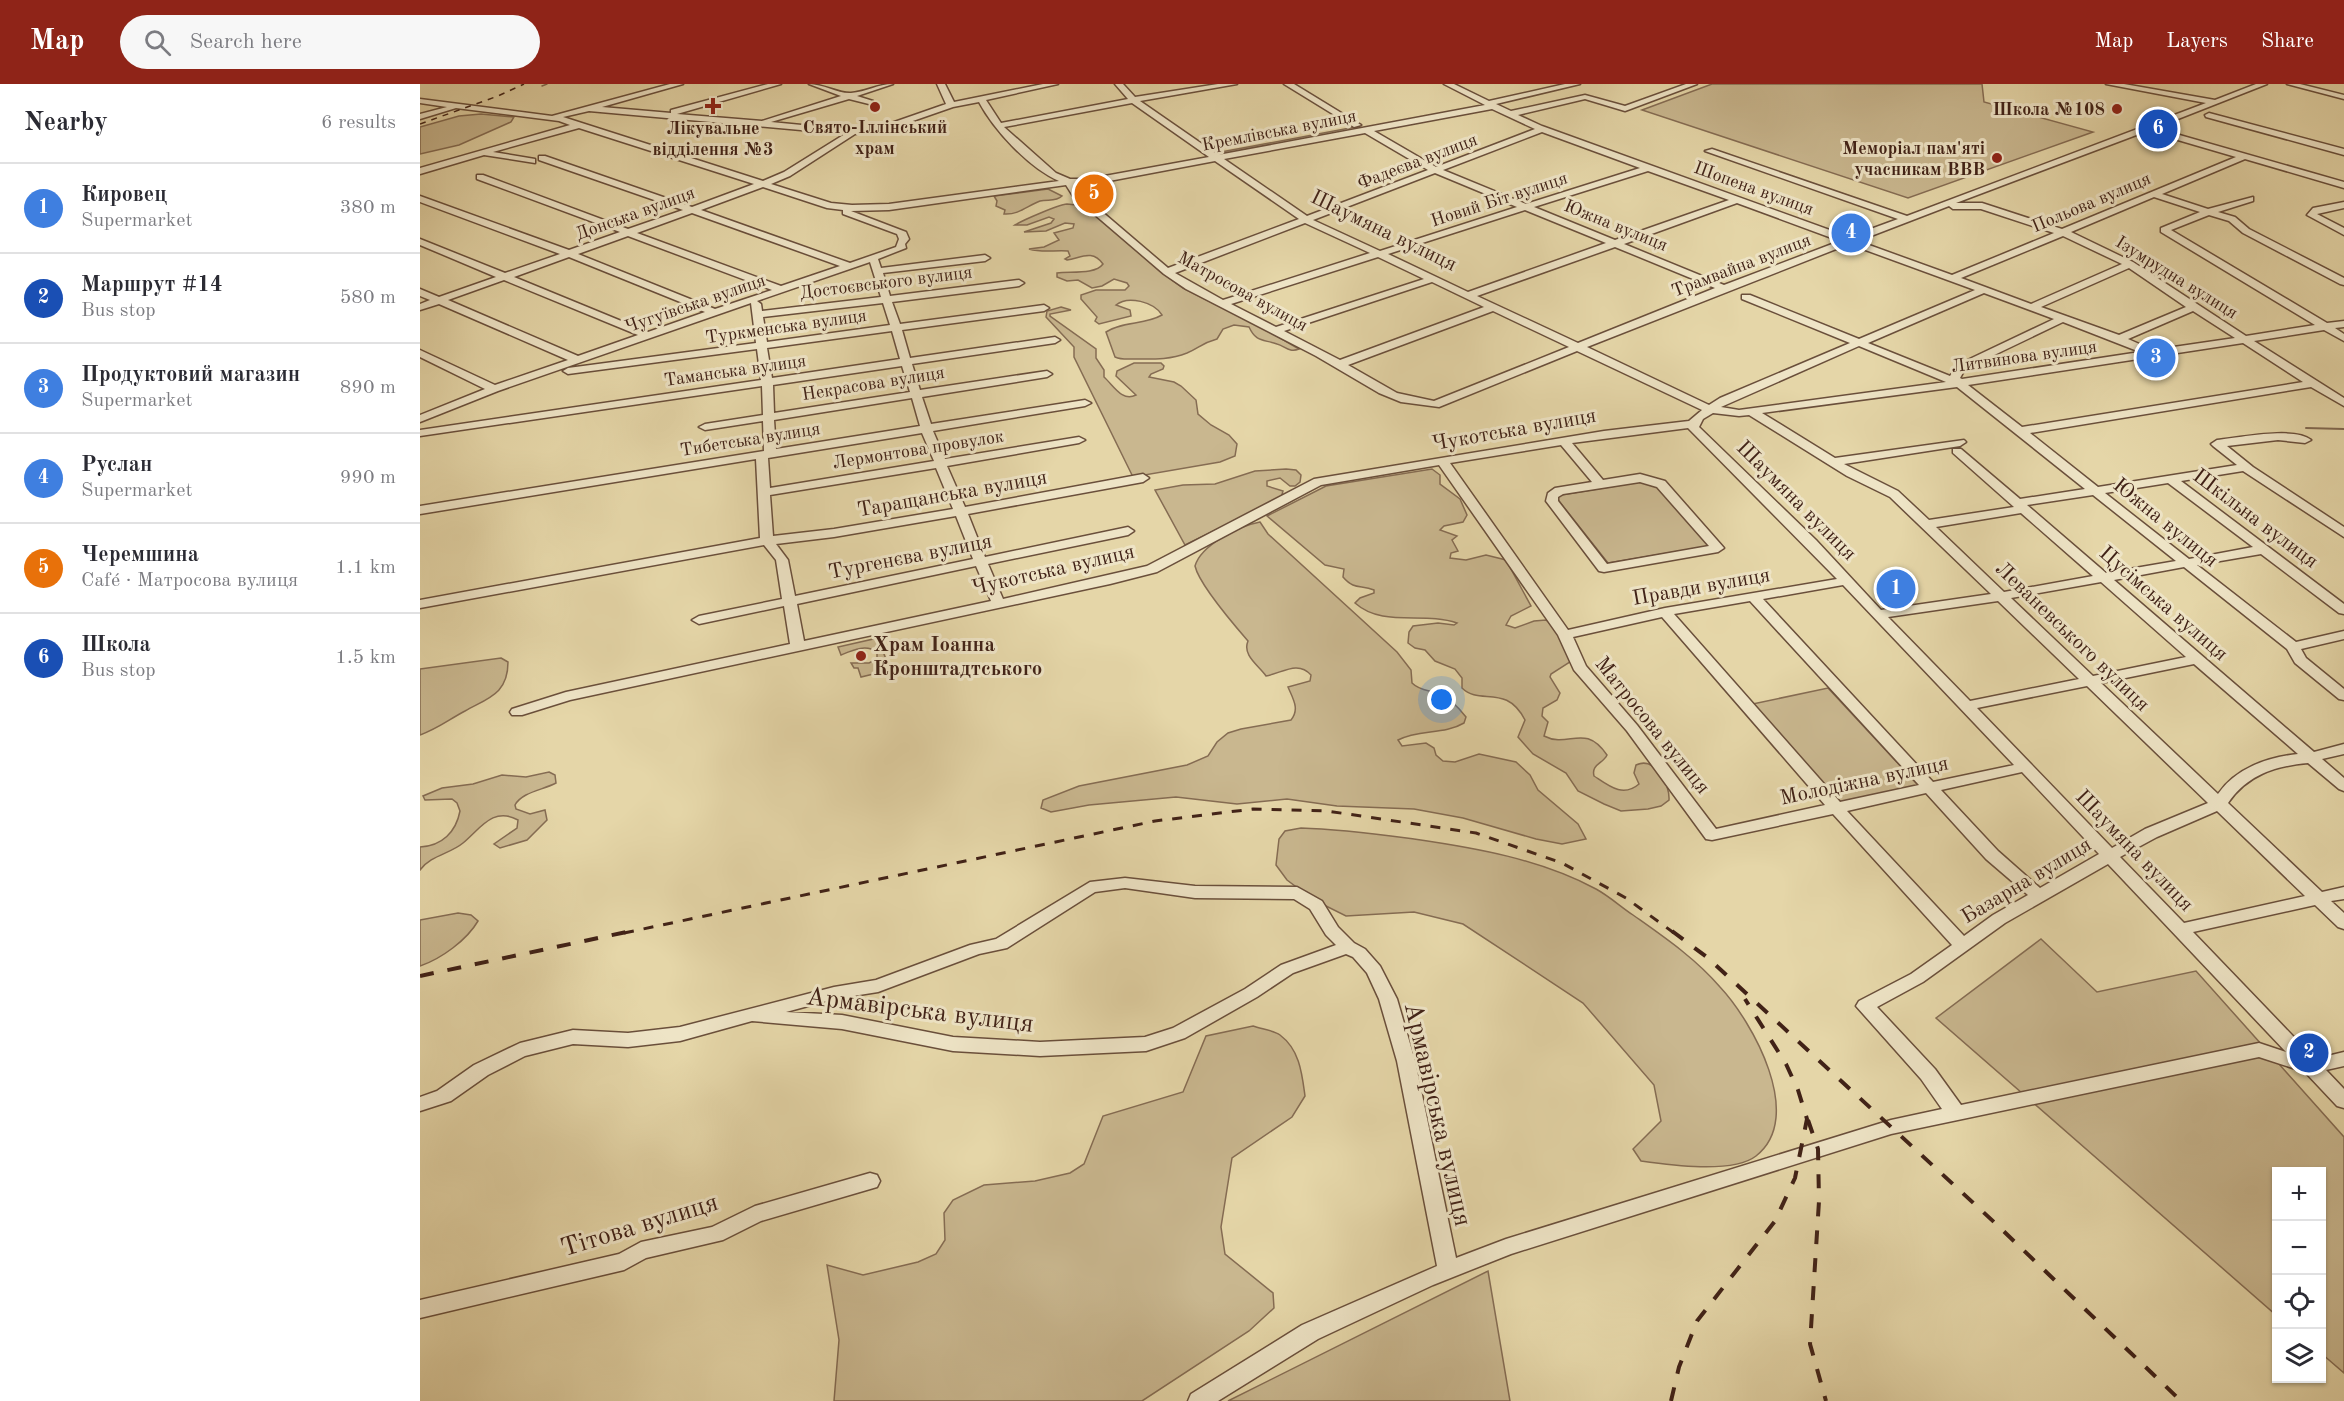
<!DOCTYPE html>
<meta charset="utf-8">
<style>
body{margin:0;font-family:"Old Standard TT",serif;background:#f7f7f7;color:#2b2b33}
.controls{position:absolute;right:18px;bottom:18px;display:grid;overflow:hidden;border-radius:0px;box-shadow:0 2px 4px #0004}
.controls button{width:54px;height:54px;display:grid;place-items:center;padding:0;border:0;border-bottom:2px solid #e1e1e2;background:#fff;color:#2b2b33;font:30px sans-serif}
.you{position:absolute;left:1022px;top:616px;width:21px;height:21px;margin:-15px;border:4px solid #fff;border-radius:50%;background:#1a73e8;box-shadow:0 0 0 9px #1a73e833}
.badge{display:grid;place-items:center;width:39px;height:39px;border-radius:50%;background:#8f2418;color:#fff;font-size:20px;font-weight:700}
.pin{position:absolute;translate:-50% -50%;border:3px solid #fff;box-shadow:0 2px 6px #0006}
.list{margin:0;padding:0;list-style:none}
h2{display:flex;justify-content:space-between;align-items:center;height:78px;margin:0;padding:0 24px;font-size:26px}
h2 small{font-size:20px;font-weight:400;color:#7c7c81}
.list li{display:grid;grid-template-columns:39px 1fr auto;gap:18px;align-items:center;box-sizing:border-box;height:90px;padding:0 24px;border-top:2px solid #e1e1e2}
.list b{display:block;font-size:22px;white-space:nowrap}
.list p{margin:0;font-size:20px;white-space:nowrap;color:#7c7c81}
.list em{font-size:20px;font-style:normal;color:#7c7c81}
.icon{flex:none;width:33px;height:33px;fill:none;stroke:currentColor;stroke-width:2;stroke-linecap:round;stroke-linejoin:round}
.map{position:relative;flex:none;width:1924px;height:1317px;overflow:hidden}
header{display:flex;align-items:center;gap:36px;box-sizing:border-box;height:84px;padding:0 30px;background:#8f2418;color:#fff}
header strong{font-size:28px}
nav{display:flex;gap:33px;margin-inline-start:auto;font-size:21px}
.search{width:420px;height:54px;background:#f7f7f7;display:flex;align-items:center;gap:15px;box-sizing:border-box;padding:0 21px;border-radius:33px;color:#7c7c81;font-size:22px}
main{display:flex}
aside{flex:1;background:#fff}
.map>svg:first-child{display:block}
.green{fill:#c9b78f;stroke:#856c53;stroke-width:1.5}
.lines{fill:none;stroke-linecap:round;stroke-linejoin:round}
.stream-far1{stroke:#826951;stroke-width:1.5}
.stream{stroke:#826951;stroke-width:2}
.minor-casing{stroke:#6a4f3b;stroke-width:3}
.minor{fill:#eee4c6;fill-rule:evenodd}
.rail-far2{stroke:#412217;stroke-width:1.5;stroke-dasharray:6 6;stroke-linecap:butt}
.rail-far1{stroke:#412217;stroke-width:3;stroke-dasharray:10 10;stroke-linecap:butt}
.rail{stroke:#412217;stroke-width:4;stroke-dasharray:14 14;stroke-linecap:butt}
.poi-dot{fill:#8f2418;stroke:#eee4c6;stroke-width:2}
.labels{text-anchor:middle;stroke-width:6;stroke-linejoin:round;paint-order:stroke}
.far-poi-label{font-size:18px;font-weight:bold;fill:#412217;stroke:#eee4c6;text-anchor:end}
.far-street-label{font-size:18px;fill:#412217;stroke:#eee4c6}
.street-label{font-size:21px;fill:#412217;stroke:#eee4c6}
.poi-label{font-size:21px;font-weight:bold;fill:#412217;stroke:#eee4c6;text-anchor:start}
.near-street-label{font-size:26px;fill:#412217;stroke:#eee4c6}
</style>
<header>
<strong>Map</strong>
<div class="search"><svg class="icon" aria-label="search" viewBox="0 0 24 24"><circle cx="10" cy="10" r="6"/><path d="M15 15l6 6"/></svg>Search here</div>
<nav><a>Map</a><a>Layers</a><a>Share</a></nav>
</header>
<main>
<aside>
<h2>Nearby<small>6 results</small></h2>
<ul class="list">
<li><span class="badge" style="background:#3f7fe0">1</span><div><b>Кировец</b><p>Supermarket</p></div><em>380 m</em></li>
<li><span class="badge" style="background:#1a4fb4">2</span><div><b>Маршрут #14</b><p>Bus stop</p></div><em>580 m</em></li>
<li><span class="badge" style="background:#3f7fe0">3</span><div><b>Продуктовий магазин</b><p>Supermarket</p></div><em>890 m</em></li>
<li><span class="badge" style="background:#3f7fe0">4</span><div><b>Руслан</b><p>Supermarket</p></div><em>990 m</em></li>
<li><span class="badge" style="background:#e8710a">5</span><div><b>Черемшина</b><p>Café · Матросова вулиця</p></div><em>1.1 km</em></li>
<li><span class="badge" style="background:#1a4fb4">6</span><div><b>Школа</b><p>Bus stop</p></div><em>1.5 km</em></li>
</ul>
</aside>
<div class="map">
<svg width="1924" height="1317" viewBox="0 0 1924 1317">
<rect width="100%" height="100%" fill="#e5d6a8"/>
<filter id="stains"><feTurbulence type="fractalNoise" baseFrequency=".00333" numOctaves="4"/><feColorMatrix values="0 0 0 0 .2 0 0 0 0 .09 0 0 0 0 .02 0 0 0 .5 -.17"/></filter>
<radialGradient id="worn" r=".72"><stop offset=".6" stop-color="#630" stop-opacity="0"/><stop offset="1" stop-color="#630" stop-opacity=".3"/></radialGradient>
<g class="green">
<path d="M1292,0H1562L1564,18L1673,48L1488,114L1222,26Z"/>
<path d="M61,30L94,33L91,38L39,61L0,70V43L39,32Z"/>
<path d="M935,43L942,45L799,71L796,69Z"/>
<path d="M628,105L642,112C636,118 628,115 620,117C607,122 599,131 584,130L585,126L576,122L577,117L574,112Z"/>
<path d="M647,120L666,122L741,188L763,204L843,244L879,265C869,269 865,262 857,260C842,255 836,258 829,243L814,241L803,245L797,255C782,259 779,264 767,269C749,276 733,275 714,275C707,275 702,276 695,273L686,248C703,237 725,241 742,231C734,218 708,211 696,221L710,226L711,232L679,240L675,237L677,233L661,215V211L676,206H705L709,202L707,199L694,195L682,202L672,204L658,196L647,197L637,193V189C650,187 675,191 683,180C672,165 661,174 647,176L645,175L650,172L648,167C634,166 622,169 609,165L624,163L639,156L634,149L653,144L654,140L645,139L626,147L604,148L631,139L634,135L629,133L607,141H595C603,136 638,121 647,120Z"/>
<path d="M641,223L651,226L630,230V232L676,265V274L684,286V293C694,302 702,318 716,311L696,292L697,287L714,279H741L744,282L743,285L731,290L729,293L754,298L761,302L776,316L778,330L791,341L809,351L817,360L815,372L800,378L713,393L654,273V263L626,233L627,227Z"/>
<path d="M866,385L876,386L881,391L880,398L875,402H870L860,394L847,397V402L863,407L861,414L765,461L735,406L763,401L795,400L835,387Z"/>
<path d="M1012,385L1020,391V400L1040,415L1047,431L1043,438L1024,442L1020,446L1037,452L1032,456L1038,467L1031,469L1030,474L1046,476L1066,471L1086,476L1111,522L1091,532L1086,541L1095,544L1114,537L1126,536C1137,544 1148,565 1150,578L1131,590L1130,593L1140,609L1137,616L1123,624L1122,632L1128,638L1124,652C1149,665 1164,638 1187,671C1183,680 1171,680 1174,692C1189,702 1203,714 1219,700L1214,689L1216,681C1235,672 1250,700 1249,716L1241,722L1228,725L1201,727L1184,720L1158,707L1146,689L1113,670L1098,653L1105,636C1086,599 1060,622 1042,604V594L1035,585L1015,577L1005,566L995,564L988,559L989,548L993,542L1018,539L1034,541L1037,539C1004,527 963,544 935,519L940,514L954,509V506C941,500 935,507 923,493L924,485L905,481L847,432L906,402Z"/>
<path d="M1232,396L1290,462L1188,479L1135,412Z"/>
<path d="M840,438L848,450L977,568L991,586L992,599C1000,607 1009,606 1019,610C1030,614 1039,624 1046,633L1044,639C1024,651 999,645 978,656L982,662L1006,659L1014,664L1016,671L1023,677L1035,678L1059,670L1096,678L1110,691L1118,706L1158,740L1166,755L1142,760L1116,755L1043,734L994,725L917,722L867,715L817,720L756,713L669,721L631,728L621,724L623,716L659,702L767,681L788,672L797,658L808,649L821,645L871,636C880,625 873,615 868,603L890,597L891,591C878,576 862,589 846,592C838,581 822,571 828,557C815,542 779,500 775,482C781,461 819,442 840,438Z"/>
<path d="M458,554L470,586L441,593L438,584H434L431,579H449L457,575V568C446,560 433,566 421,571L418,563Z"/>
<path d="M81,574L88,578C88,610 68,614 45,627C28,636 19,644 0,651V585Z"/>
<path d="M1408,604L1499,702L1414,721L1328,621Z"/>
<path d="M129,688L135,691L136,699C123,706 102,708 95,721L96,725L110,730L125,726L127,736L107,756L80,764L74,760L97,744L98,736C73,722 60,745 43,759C30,770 11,771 0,786V763C22,762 36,748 40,727L37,719L32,715L5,716L3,712L22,704L53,700L82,691L106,693Z"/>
<path d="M881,744C919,745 956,750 994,755C1056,764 1120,775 1176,805C1189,812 1201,823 1213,831C1244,853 1275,874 1300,903C1332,937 1386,1033 1336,1072C1313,1090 1249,1081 1221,1077L1213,1065L1241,1037L1234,1001L1163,919L1043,840L994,828L926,832L894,816L867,796L856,781L859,755L865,747Z"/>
<path d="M38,829L51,831L58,837C47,856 21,875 0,882V836Z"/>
<path d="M1621,855L1677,908L1776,887L1924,1053V1289L1902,1270V1088H1856V1231L1516,934Z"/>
<path d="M833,942C841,945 853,946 860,951C880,966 882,990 885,1012L872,1033L812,1074L801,1143L805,1170L853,1209L854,1224L829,1247L722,1317H414L419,1256L407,1181L443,1191L498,1178L516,1170L525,1156L524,1129L533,1116L564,1101L615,1097L650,1089L664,1080L683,1032L763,1008L786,952Z"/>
<path d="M1068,1187L1090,1317H808Z"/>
</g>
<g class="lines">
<path class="stream-far1" d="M122,2L127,0"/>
<path class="stream" d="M1886,344L1924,345"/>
<g class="minor-casing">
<g id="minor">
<path d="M250,0H263L182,23L251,29V26L348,0H361L257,30L342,37L421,12L389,0C403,0 419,10 431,9C446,8 458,0 473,0L437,12L453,17V21L429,15L351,38L433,46L460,43L526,20L517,0H525L534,18L623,0H638L566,16L581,39L708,15L695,0H703L715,13L798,0H817L720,17L798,71L1065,21L1024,0H1034L1069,17L1145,0H1160L1076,20L1091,27L1165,11L1205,22L1266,0H1277L1205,27L1165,15L1098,31L1122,42L1429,153L1478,135L1285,67L1292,65L1487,132L1786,19L1686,0H1704L1795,16L1836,0H1847L1735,44L1924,98V104L1825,75L1742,110L1788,125L1833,113V117L1798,128L1815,133L1829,145L1924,194V201L1920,200L1823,149L1809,137L1789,131L1751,146L1907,239L1924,237V243L1915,244L1924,250V257L1904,246L1834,257L1924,314V322L1891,303L1610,349L1678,403L1817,381L1793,362L1791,360L1797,356C1818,354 1875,342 1891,356L1885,359L1858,356L1807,362L1833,383L1924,443V453L1823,387L1761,397L1924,520V530L1919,529L1841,470L1777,481L1876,558L1924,547V555L1881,565L1886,574L1924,605V616L1919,615L1875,579L1867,565L1764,483L1694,496L1894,668L1924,660V670L1902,675L1924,694V707L1919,705L1888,679C1855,682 1827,691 1808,719L1902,808L1924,803V815L1911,817L1924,829V845L1918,843L1895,821L1773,848L1895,975L1924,968V982L1906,986L1924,1005V1024L1917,1022L1885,988L1839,973L1471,1050L1091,1170L1013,1201L898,1255L798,1317H768L771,1310L882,1241L1017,1182L977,977L959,915L947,889L933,873L926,870L873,889L837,913L765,954L726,967L620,972L533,967L422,945L332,937L260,957L208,963L153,960L105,972L68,991L31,1017L0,1027V1013L17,1007L54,981L100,959L153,946L208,949L260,943L414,903L456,896L550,861L576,855L670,798L705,794L775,802L877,803L902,817L918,843L934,859L945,865L960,882L977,915L995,977L1036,1174L1086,1155L1471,1036L1522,1025L1501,995L1436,922L1439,917L1491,890L1532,861L1413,730L1292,756L1286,755L1207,647L1154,586L1138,551L1019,381L901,401L737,488L690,500L150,616L102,631H92L90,628L92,625L146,608L370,560L364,522L279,540L272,536L279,532L362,515L356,476L344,461L0,524V516L340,454L336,375L0,430V422L344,367L343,337L285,346L279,343L285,340L343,331L342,302L0,352V346L341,296L337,265L148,290L143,287L148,284L336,259L331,219L78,307L0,338V331L65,305L0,273V266L75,301L148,276L19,220L0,226V220L10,216L0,212V205L19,213L76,193L0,161V155L85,189L140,170L0,118V112L149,166L200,148L57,95V91H63L208,145L263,126L119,76V72H125L272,123L334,100L159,44L73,68L115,75V79L64,71L0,90V84L150,41L139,37L36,24L0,35V30L27,23L0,19V15L132,32ZM559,18C574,46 609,84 639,97L469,120L432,121L411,119L351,100L370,92L435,50L464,47L533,23ZM712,19L789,73L668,95H650L636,89L584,43ZM1072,25L1115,45L1016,83L954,47ZM169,27L425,50L364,88L343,97L143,33ZM1727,47L1816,73L1642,145L1562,119H1536ZM1122,48L1220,84L1106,120L1023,86ZM945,49L1008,86L887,132L804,75ZM795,77L879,135L748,184L660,109L655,101H668ZM1228,87L1309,116L1195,156L1114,123ZM1015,89L1097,123L960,167L893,136ZM646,101L653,112L744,190L766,205L896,272L959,309L981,318L1019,323L1157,267L1282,326L1269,337L1184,347L894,395L727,482L583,515L568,480L708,451L714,447L708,443L565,473L548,430L723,398L729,394L723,390L545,423L527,382L659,359L665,356L659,353L525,375L513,347L665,322L671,319L665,316L511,340L502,313L627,293L632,290L627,287L500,306L492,280L635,259L640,256L635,253L490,274L482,246L624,227L629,224L624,221L480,240L472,218L599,202L604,199L599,196L470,212L463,189L565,177L570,174L565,171L461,184L458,175L486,164L485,160L489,155L486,148L431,127L469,126ZM343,103L407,124L423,126V130L477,150L479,155L476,163L430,179L281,126ZM1734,113L1780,128L1741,144V148L1895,241L1826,252L1713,178L1651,148ZM1317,119L1420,157L1304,201L1204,160ZM1529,122L1533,125H1561L1634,149L1532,191L1438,157ZM1105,126L1186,159L1048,208L968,170ZM272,129L420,182L361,202L217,149ZM885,139L950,169L803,216L755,189ZM208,152L352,206L295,225L158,170ZM1643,152L1702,180L1611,220L1541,194ZM1429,160L1555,206L1439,255L1330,211H1322V215L1430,259L1300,314L1289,321L1167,263ZM1195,163L1295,204L1158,259L1057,212ZM149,173L285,228L228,248L94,193ZM958,173L1004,195L856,243L811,220ZM450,178L461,213L342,227L341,220L337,217ZM1709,184L1766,223L1699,251L1621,223ZM84,196L218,251L158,272L28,216ZM1012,198L1064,223L920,276L864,247ZM1564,209L1634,235L1537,281L1530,292L1448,259ZM463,219L470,241L347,258L343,233ZM1073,227L1149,263L1014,317L977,309L928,281ZM1773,227L1815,254L1733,266L1708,255ZM1643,238L1720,268L1542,295L1540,294L1545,285ZM472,247L480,275L352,294L347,264ZM1823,259L1883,298L1602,343L1548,301ZM1439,262L1526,298L1319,326L1301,323ZM482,282L490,308L354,329L353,301ZM1537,303L1665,405L1600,415L1541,365H1533V369L1594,423L1509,436L1478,407L1424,380L1540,362L1546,358L1544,356L1415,374L1342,329ZM492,314L500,342L356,365L354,336ZM1293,329L1319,332L1329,331L1427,392L1470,413L1571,510L1461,526L1396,456L1279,343L1283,335ZM1268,344L1417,495L1245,524L1148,546L1030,379L1141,361L1172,398L1135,404L1128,409L1126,417L1179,487L1184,488L1298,468L1304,464L1245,397L1220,390L1183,396L1152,359ZM502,349L514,377L350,404L348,374ZM516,384L533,425L414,445L353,452L350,411ZM1220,398L1237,403L1289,462L1187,480L1138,417V413L1143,410ZM1748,399L1833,463L1769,475L1685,409ZM1673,411L1756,477L1686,489L1607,421ZM1601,429L1673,492L1584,508L1516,443ZM536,432L553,475L375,512L368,476L356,460L414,453ZM556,482L571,517L384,557L377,520ZM1681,498L1766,573L1673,592L1591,514ZM1423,501L1594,681L1513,698L1343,515ZM1330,517L1499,701L1420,718L1254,530ZM1578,517L1659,595L1550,617L1468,533ZM1242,533L1405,721L1296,745L1217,641L1166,582L1153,553ZM1774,580L1878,670C1848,673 1816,684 1798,710L1681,599ZM1667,602L1788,719L1725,745L1692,764L1557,624ZM1602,688L1679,770L1620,804L1578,767L1521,706ZM1506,709L1566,775L1608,811L1573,831L1544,852L1427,727ZM1797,727L1885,812L1764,839L1700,773L1737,753ZM1688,780L1866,968L1839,959L1541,1021L1515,985L1457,923L1503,898L1585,839ZM705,804L775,814L874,815L890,825L906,851L916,861L861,881L825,905L753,944L725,953L620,958L533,953L422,931L366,928L414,915L458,908L559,870L587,864L675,808Z"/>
<path d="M864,0H874L941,41L934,43Z"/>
<path d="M1867,0H1880L1924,11V15Z"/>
<path d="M1789,29L1924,65V71L1786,33L1785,31Z"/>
<path d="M1924,118V124L1897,130L1924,144V151L1887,131L1893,124Z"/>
<path d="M450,1089L457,1091L460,1097L457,1103L341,1137L303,1156L226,1174L204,1186L0,1234V1216L199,1170L221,1158L292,1143L335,1122Z"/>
</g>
</g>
<use href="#minor" class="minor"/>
<path class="rail-far2" d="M0,40L78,12L104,0"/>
<path class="rail-far1" d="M204,849L735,737L833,725L907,727L1056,749L1142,779L1206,814L1254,849"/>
<g class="rail">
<path d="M1252,847L1288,874L1574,1138L1761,1317"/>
<path d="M0,892L211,847"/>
<path d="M1388,1036L1398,1065L1399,1117L1390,1260L1406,1317"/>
<path d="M1251,1317L1259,1283L1277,1237L1355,1137L1375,1094L1387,1035L1378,1006L1366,980L1325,915"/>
</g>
</g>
<g class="poi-dot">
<path d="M290 13h6v6h6v6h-6v6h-6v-6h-6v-6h6z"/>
<circle cx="455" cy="23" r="6"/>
<circle cx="1697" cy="25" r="6"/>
<circle cx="1577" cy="74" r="6"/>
<circle cx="441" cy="572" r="6"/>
</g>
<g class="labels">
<g class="far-poi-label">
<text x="1685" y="31">Школа №108</text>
<text x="455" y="49" text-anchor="middle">Свято-Іллінський<tspan x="455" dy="21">храм</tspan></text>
<text x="293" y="50" text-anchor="middle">Лікувальне<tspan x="293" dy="21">відділення №3</tspan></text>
<text x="1565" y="70">Меморіал пам'яті<tspan x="1565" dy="21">учасникам ВВВ</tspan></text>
</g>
<g class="far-street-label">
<text transform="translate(859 46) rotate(-11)" y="6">Кремлівська вулиця</text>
<text transform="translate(997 77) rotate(-21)" y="6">Фадеєва вулиця</text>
<text transform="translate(1334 104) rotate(20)" y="6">Шопена вулиця</text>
<text transform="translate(1079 115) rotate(-18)" y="6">Новий Біт вулиця</text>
<text transform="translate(1671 118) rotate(-23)" y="6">Польова вулиця</text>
<text transform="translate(215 129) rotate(-20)" y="6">Донська вулиця</text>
<text transform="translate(1196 141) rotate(22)" y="6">Южна вулиця</text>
<text transform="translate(1321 181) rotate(-21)" y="6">Трамвайна вулиця</text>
<text transform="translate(1757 193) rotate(32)" y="6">Ізумрудна вулиця</text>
<text transform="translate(466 198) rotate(-7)" y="6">Достоєвського вулиця</text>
<text transform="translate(823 207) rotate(29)" y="6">Матросова вулиця</text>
<text transform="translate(275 219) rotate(-19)" y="6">Чугуївська вулиця</text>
<text transform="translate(366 242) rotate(-8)" y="6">Туркменська вулиця</text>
<text transform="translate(1604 272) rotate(-8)" y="6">Литвинова вулиця</text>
<text transform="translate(315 286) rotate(-8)" y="6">Таманська вулиця</text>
<text transform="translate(453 299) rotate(-9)" y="6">Некрасова вулиця</text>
<text transform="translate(330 355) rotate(-9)" y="6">Тибетська вулиця</text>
<text transform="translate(498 365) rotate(-9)" y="6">Лермонтова провулок</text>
</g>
<g class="street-label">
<text transform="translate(964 146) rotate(26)" y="7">Шаумяна вулиця</text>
<text transform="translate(1094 345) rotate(-10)" y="7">Чукотська вулиця</text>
<text transform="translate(532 409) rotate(-10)" y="7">Таращанська вулиця</text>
<text transform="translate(1377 416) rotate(45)" y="7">Шаумяна вулиця</text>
<text transform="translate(1836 434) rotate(37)" y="7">Шкільна вулиця</text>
<text transform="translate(1746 438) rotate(39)" y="7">Южна вулиця</text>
<text transform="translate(490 472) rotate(-11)" y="7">Тургенєва вулиця</text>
<text transform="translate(633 485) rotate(-13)" y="7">Чукотська вулиця</text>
<text transform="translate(1281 502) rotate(-10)" y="7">Правди вулиця</text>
<text transform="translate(1744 519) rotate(41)" y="7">Цусімська вулиця</text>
<text transform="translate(1653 552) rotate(44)" y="7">Леваневського вулиця</text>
<text transform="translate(1233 641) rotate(51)" y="7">Матросова вулиця</text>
<text transform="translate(1444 696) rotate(-12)" y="7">Молодіжна вулиця</text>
<text transform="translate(1715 766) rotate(46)" y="7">Шаумяна вулиця</text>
<text transform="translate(1606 796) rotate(-31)" y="7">Базарна вулиця</text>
</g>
<g class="poi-label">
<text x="453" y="567">Храм Іоанна<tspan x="453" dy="24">Кронштадтського</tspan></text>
</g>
<g class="near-street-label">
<text transform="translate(500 925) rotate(7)" y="9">Армавірська вулиця</text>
<text transform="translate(1019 1030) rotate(77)" y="9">Армавірська вулиця</text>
<text transform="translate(219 1140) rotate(-17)" y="9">Тітова вулиця</text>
</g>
</g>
<rect width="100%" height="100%" filter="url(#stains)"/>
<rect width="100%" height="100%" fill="url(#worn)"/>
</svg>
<div class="controls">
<button>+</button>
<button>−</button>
<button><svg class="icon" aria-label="locate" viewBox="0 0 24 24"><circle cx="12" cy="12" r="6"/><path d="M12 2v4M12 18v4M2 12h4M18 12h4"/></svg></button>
<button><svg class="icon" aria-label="layers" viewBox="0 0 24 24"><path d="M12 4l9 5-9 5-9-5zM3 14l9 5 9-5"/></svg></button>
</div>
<div class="you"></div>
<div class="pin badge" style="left:1476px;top:505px;background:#3f7fe0">1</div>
<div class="pin badge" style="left:1889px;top:969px;background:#1a4fb4">2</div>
<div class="pin badge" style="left:1736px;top:274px;background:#3f7fe0">3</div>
<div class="pin badge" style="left:1431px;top:149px;background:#3f7fe0">4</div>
<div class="pin badge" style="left:674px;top:110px;background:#e8710a">5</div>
<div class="pin badge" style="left:1738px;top:45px;background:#1a4fb4">6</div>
</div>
</main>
